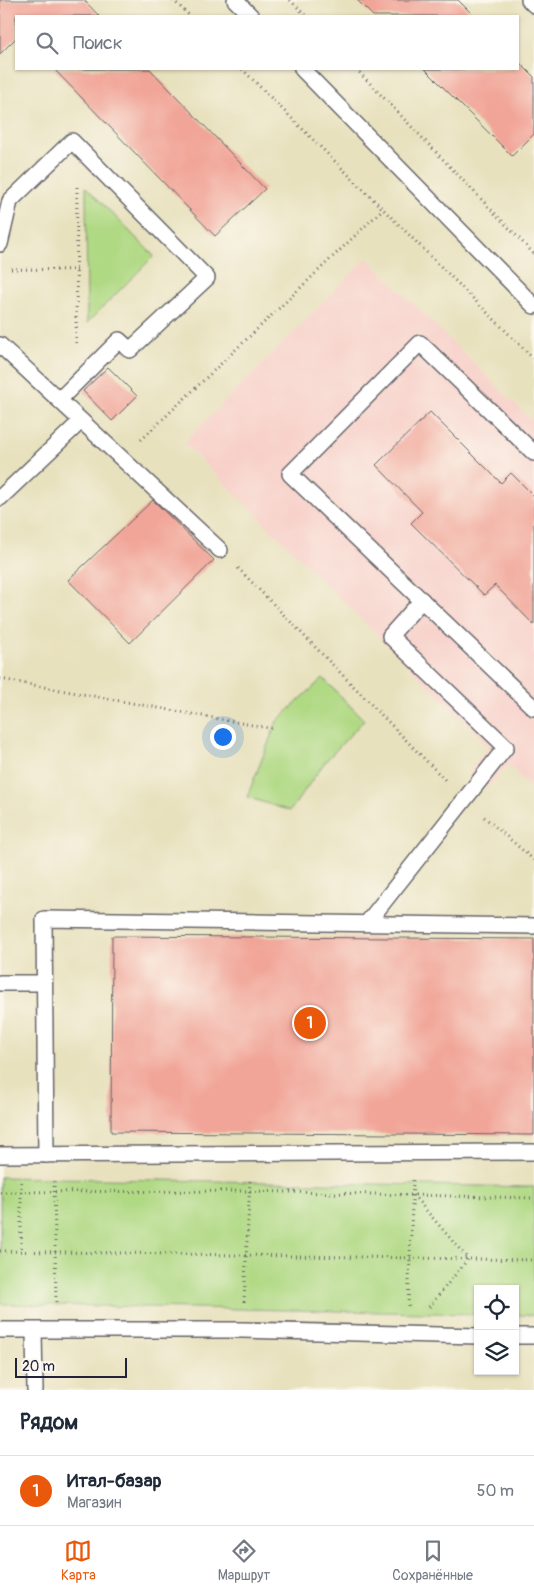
<!DOCTYPE html>
<html lang="ru">
<meta charset="utf-8">
<style>
body{margin:0;font-family:Pangolin,sans-serif;background:#f6f6f7;color:#1f2937}
.controls{position:absolute;right:15px;bottom:15px;display:grid;overflow:hidden;border-radius:0px;box-shadow:0 1px 4px #0004}
.controls button{width:45px;height:45px;display:grid;place-items:center;padding:0;border:0;border-bottom:1px solid #e0e1e3;background:#fff;color:#1f2937;font:25px sans-serif}
.scale{position:absolute;left:15px;bottom:12px;width:112px;box-sizing:border-box;padding-left:5px;border:2px solid #22223b;border-top:0;font-size:14px;line-height:18px;white-space:nowrap;color:#22223b;-webkit-text-stroke:4px #fbf7ec;paint-order:stroke}
.you{position:absolute;left:222px;top:736px;width:18px;height:18px;margin:-12px;border:4px solid #fff;border-radius:50%;background:#1a73e8;box-shadow:0 0 0 8px #1a73e833}
.badge{display:grid;place-items:center;width:32px;height:32px;border-radius:50%;background:#ea580c;color:#fff;font-size:16px;font-weight:700}
.pin{position:absolute;translate:-50% -50%;border:2px solid #fff;box-shadow:0 1px 5px #0006}
.list{margin:0;padding:0;list-style:none}
h2{display:flex;justify-content:space-between;align-items:center;height:65px;margin:0;padding:0 20px;font-size:21px}
h2 small{font-size:16px;font-weight:400;color:#747a83}
.list li{display:grid;grid-template-columns:32px 1fr auto;gap:15px;align-items:center;box-sizing:border-box;height:70px;padding:0 20px;border-top:1px solid #e0e1e3}
.list b{display:block;font-size:19px;white-space:nowrap}
.list p{margin:0;font-size:16px;white-space:nowrap;color:#747a83}
.list em{font-size:16px;font-style:normal;color:#747a83}
.icon{flex:none;width:28px;height:28px;fill:none;stroke:currentColor;stroke-width:2;stroke-linecap:round;stroke-linejoin:round}
.map{position:relative;flex:none;width:534px;height:1390px;overflow:hidden}
.search{position:absolute;background:#fff;box-shadow:0 1px 4px #0004;left:15px;right:15px;top:15px;height:55px;display:flex;align-items:center;gap:12px;box-sizing:border-box;padding:0 18px;border-radius:0px;color:#747a83;font-size:19px}
.sheet{height:135px;background:#fff}
nav{display:flex;justify-content:space-around;align-items:center;box-sizing:border-box;height:70px;border-top:1px solid #e0e1e3;background:#fff;font-size:14px;color:#747a83}
nav a{display:grid;justify-items:center;gap:2px}
nav .on{color:#ea580c}
.map>svg:first-child{display:block}
.built{fill:#f7d0c9}
.green{fill:#b0d984;stroke:#697e60}
.building{fill:#f1a598}
.lines{fill:none;stroke-linecap:round;stroke-linejoin:round}
.lane-casing{stroke:#676569;stroke-width:18}
.path{stroke:#676569;stroke-width:3;stroke-dasharray:1 4;stroke-linecap:butt}
.lane{stroke:#fff;stroke-width:15}
</style>
<div class="map">
<svg width="534" height="1390" viewBox="0 0 534 1390">
<rect width="100%" height="100%" fill="#fbf7ec"/>
<filter id="ink" filterUnits="userSpaceOnUse"><feTurbulence type="fractalNoise" baseFrequency=".02" numOctaves="2"/><feDisplacementMap in="SourceGraphic" scale="10" xChannelSelector="R" yChannelSelector="G"/><feConvolveMatrix kernelMatrix="1 2 1 2 8 2 1 2 1" color-interpolation-filters="sRGB"/></filter>
<filter id="wash" filterUnits="userSpaceOnUse"><feTurbulence type="fractalNoise" baseFrequency=".0096" numOctaves="4" result="noise"/><feDisplacementMap in="SourceGraphic" scale="20" xChannelSelector="R" yChannelSelector="G"/><feGaussianBlur stdDeviation="1.12" result="paint"/><feColorMatrix in="noise" values="0 0 0 0 0 0 0 0 0 0 0 0 0 0 0 0 0 1.4 0 .05"/><feComposite in="paint" operator="in"/></filter>
<g filter="url(#wash)">
<rect width="100%" height="100%" fill="#e8e1be"/>
<path class="built" d="M367,258L534,423V790L508,765L488,787L469,771L490,747L184,443Z"/>
<g class="green">
<path d="M86,187L154,256L87,323Z"/>
<path d="M323,678L364,720L325,762L290,811L247,797L277,721Z"/>
<path d="M0,1177L534,1187V1315H515V1289H478V1314L0,1304Z"/>
</g>
<g id="blocks">
<g class="building">
<path d="M0,0H84L99,16H16V38L0,54Z"/>
<path d="M357,0H458L474,16H373Z"/>
<path d="M518,61L534,77V134L512,156L425,69H518Z"/>
<path d="M54,69H150L265,189L215,236Z"/>
<path d="M108,367L137,396L112,421L83,391Z"/>
<path d="M430,412L501,483L511,473L534,496V625L495,585L484,595L411,523L422,512L376,465Z"/>
<path d="M153,500L214,560L130,643L68,580Z"/>
<path d="M112,936L534,939V1135L111,1132Z"/>
</g>
</g>
</g>
<g filter="url(#ink)">
<use href="#blocks" fill-opacity="0" stroke="#676569" stroke-width="1"/>
<g class="lines">
<g class="lane-casing">
<g id="lane">
<path d="M235,0L251,16"/>
<path d="M529,0L534,5"/>
<path d="M302,69L534,306"/>
<path d="M0,244L10,201L72,141L207,278L130,350L119,340L59,400"/>
<path d="M0,345L220,550"/>
<path d="M534,453L420,343L290,474L534,708"/>
<path d="M0,498L81,421"/>
<path d="M367,923L506,747L390,636L422,600"/>
<path d="M0,983H43"/>
<path d="M0,1155L534,1152"/>
<path d="M46,1155L44,919L534,926"/>
<path d="M0,1330H243L478,1336"/>
<path d="M34,1331L35,1390"/>
<path d="M515,1336H534"/>
</g>
</g>
<g class="path">
<path d="M173,0L190,16"/>
<path d="M290,0L306,16"/>
<path d="M242,69L534,359"/>
<path d="M356,69L534,254"/>
<path d="M11,269L78,270"/>
<path d="M76,343L77,187"/>
<path d="M141,440L383,209"/>
<path d="M238,568L445,780"/>
<path d="M0,679L274,729"/>
<path d="M484,817L534,860"/>
<path d="M54,1181L56,1303"/>
<path d="M21,1182V1252"/>
<path d="M0,1192L249,1191L534,1198"/>
<path d="M413,1195L468,1259L429,1307"/>
<path d="M0,1251L534,1260"/>
<path d="M244,1302L250,1181"/>
<path d="M408,1306L413,1180"/>
</g>
<use href="#lane" class="lane"/>
</g>
</g>
</svg>
<div class="controls">
<button><svg class="icon" aria-label="locate" viewBox="0 0 24 24"><circle cx="12" cy="12" r="6"/><path d="M12 2v4M12 18v4M2 12h4M18 12h4"/></svg></button>
<button><svg class="icon" aria-label="layers" viewBox="0 0 24 24"><path d="M12 4l9 5-9 5-9-5zM3 14l9 5 9-5"/></svg></button>
</div>
<div class="scale">20 m</div>
<div class="you"></div>
<div class="pin badge" style="left:310px;top:1023px">1</div>
<div class="search"><svg class="icon" aria-label="search" viewBox="0 0 24 24"><circle cx="10" cy="10" r="6"/><path d="M15 15l6 6"/></svg>Поиск</div>
</div>
<section class="sheet">
<h2>Рядом<small></small></h2>
<ul class="list">
<li><span class="badge">1</span><div><b>Итал-базар</b><p>Магазин</p></div><em>50 m</em></li>
</ul>
</section>
<nav>
<a class="on"><svg class="icon" aria-label="map" viewBox="0 0 24 24"><path d="M3 6l6-2 6 2 6-2v14l-6 2-6-2-6 2zM9 4v14M15 6v14"/></svg>Карта</a>
<a><svg class="icon" aria-label="directions" viewBox="0 0 24 24"><path d="M12 3l9 9-9 9-9-9zM9 14v-3h6M13 9l2 2-2 2"/></svg>Маршрут</a>
<a><svg class="icon" aria-label="saved" viewBox="0 0 24 24"><path d="M7 4h10v16l-5-4-5 4z"/></svg>Сохранённые</a>
</nav>
